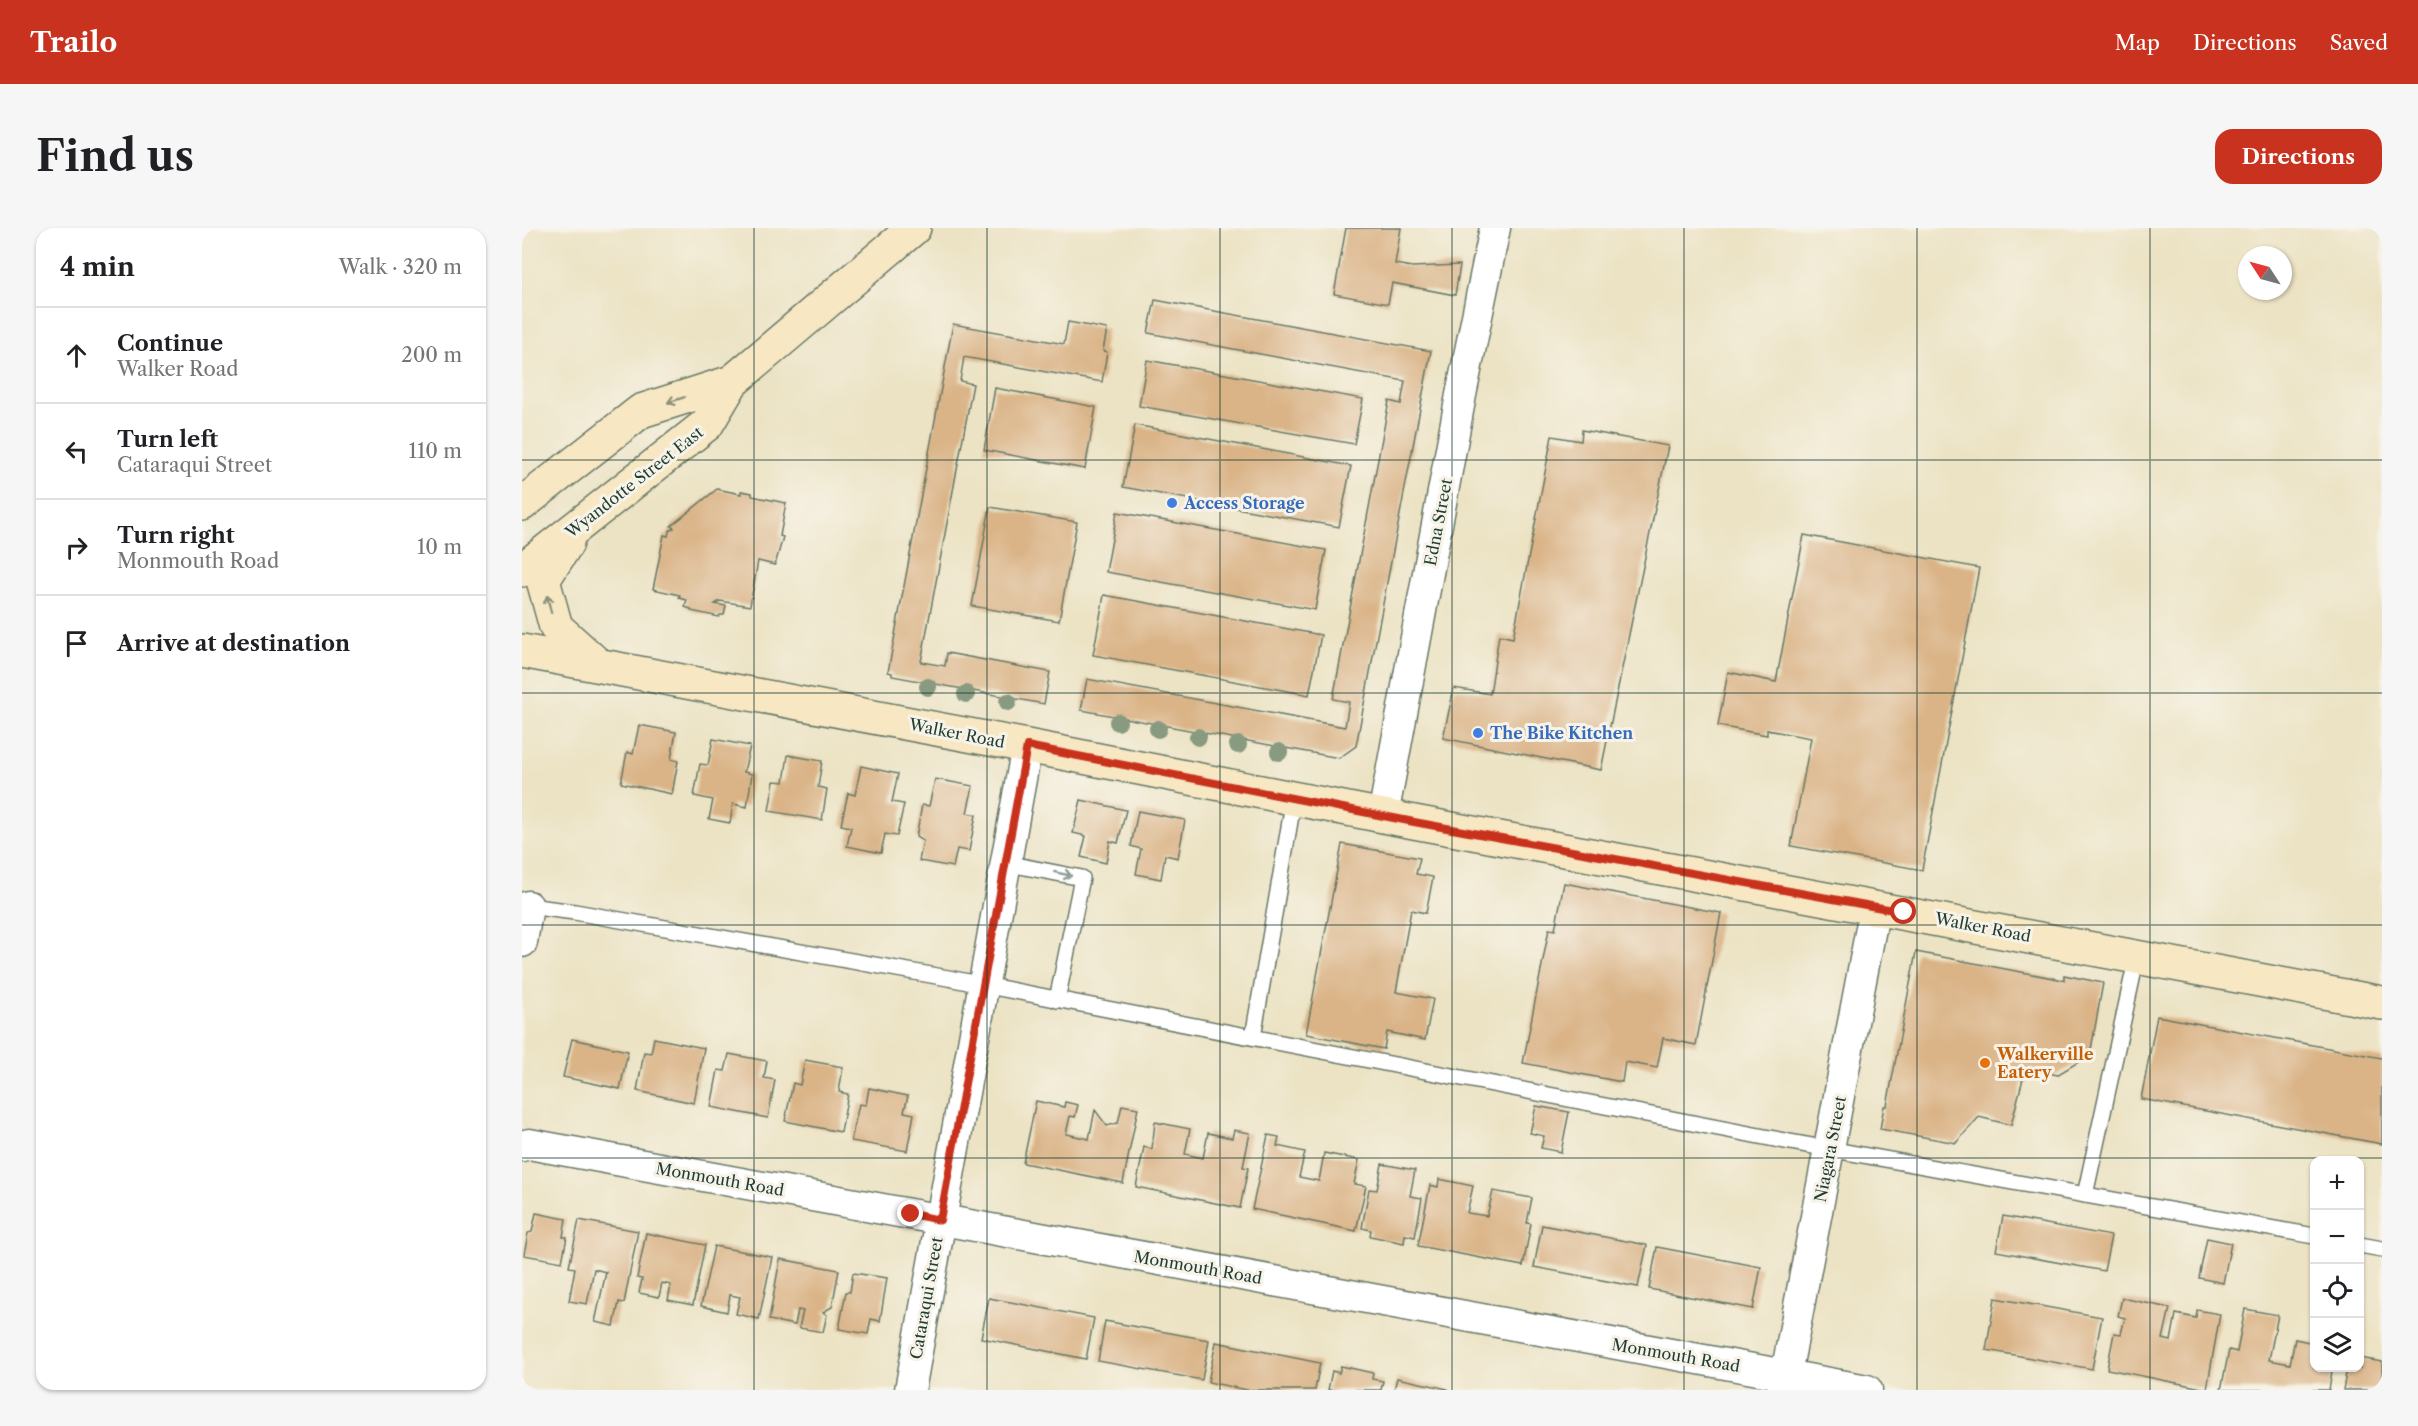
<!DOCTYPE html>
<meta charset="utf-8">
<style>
body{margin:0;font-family:"Libre Caslon Text",serif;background:#f6f6f6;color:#202124}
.controls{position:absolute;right:18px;bottom:18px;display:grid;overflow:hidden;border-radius:12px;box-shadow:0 2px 4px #0004}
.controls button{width:54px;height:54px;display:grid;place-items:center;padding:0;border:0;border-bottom:2px solid #e0e0e0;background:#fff;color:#202124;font:30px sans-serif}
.compass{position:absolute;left:1716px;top:18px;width:54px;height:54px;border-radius:50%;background:#fff;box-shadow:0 2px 4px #0004;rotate:306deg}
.stop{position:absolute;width:18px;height:18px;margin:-14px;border:4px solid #c8321e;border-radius:50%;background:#fff}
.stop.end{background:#c8321e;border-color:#fff;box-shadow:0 2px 6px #0008}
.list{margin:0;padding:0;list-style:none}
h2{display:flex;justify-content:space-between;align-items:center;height:78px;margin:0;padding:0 24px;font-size:26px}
h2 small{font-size:20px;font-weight:400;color:#757577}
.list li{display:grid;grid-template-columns:39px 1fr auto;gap:18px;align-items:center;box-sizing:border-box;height:96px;padding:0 24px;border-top:2px solid #e0e0e0}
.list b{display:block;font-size:22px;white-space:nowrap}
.list p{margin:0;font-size:20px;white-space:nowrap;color:#757577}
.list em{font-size:20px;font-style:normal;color:#757577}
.icon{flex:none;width:33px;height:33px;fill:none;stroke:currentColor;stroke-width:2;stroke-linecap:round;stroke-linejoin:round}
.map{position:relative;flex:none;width:1860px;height:1162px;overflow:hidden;border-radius:18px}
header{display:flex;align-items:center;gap:36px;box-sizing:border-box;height:84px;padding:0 30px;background:#c8321e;color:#fff}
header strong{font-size:28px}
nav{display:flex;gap:33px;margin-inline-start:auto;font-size:21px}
.intro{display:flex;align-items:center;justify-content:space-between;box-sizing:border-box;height:144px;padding:0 36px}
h1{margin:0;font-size:42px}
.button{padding:15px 27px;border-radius:18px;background:#c8321e;color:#fff;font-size:21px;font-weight:700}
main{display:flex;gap:36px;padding:0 36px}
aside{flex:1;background:#fff;border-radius:18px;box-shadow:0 2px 4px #0004}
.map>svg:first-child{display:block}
.building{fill:#dab487}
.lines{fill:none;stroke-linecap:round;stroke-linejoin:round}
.lane-casing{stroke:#677766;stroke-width:18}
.street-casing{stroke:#677766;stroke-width:33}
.secondary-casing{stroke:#677766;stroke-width:36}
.lane{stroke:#fff;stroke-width:15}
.street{stroke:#fff;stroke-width:30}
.secondary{stroke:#f7e8c3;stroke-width:33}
.tree{fill:#889a80}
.oneway{stroke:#8b927c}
.oneway2{stroke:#8f9e9a}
.route{stroke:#c8321e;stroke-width:8}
.grid{fill:none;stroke:#1f3d34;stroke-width:1.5;stroke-opacity:0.55}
.shop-dot{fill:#3f7fe0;stroke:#f7f3e8;stroke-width:2}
.food-dot{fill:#e8710a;stroke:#f7f3e8;stroke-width:2}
.labels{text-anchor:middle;stroke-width:6;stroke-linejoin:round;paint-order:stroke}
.street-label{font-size:16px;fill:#1f3d34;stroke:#f7f3e8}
.shop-label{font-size:16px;font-weight:bold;fill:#366cbe;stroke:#f7f3e8;text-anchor:start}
.food-label{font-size:16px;font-weight:bold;fill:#c56008;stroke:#f7f3e8;text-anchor:start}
</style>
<header>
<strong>Trailo</strong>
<nav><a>Map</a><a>Directions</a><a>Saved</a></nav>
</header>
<div class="intro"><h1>Find us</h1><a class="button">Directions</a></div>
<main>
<aside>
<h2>4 min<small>Walk · 320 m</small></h2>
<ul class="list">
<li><svg class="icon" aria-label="ahead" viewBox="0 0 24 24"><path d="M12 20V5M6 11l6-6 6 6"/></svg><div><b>Continue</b><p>Walker Road</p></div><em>200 m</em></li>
<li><svg class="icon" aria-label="left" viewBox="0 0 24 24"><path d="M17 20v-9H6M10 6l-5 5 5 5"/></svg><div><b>Turn left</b><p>Cataraqui Street</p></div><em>110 m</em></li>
<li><svg class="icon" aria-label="right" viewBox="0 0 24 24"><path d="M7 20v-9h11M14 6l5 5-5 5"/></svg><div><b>Turn right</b><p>Monmouth Road</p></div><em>10 m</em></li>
<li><svg class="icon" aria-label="arrive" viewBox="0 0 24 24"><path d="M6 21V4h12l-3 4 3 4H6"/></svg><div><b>Arrive at destination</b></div></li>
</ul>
</aside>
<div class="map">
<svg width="1860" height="1162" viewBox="0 0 1860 1162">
<rect width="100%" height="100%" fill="#f7f3e8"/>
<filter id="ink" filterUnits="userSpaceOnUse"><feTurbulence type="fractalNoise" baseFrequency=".0167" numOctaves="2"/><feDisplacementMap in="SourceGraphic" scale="12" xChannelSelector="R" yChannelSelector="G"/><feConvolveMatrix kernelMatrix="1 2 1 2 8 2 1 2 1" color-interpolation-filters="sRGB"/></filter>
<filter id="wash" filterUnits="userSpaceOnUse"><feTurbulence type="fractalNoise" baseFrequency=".008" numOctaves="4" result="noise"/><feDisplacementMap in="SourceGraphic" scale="24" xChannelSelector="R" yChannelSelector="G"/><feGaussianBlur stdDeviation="1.35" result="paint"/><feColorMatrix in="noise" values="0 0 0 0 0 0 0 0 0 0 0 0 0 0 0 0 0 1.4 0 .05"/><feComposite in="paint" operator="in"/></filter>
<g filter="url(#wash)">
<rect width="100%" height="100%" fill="#ece3c4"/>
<g id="blocks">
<g class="building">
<path d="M824,0H879L873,36L890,39L938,37L933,67L870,55L866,76L812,66Z"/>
<path d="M633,72L909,123L834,518L817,530L559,482L565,451L823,499L827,474L811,471L867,173L879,176L883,153L626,105Z"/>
<path d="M546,94L585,101L581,123L585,124L580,154L442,129L438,153L451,156L399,434L423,438L425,425L528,444L522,476L370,448V445L366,444L431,96L542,116Z"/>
<path d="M625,132L841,171L832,216L617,178Z"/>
<path d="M473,160L574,179L563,241L462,222Z"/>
<path d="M613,197L829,238L817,299L601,259Z"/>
<path d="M1060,202L1146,218L1079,542L921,510L932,460L968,466L977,407L991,410L1030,208L1059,213Z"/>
<path d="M195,261L219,266V263L230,265V268L264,275L258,308L261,309L253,337L236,333L228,378L198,373L193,376L204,378L202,387H198L197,389L169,383V381L163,379L165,372L157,370L158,367L131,361L142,307L146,308L147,303L152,300L149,298Z"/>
<path d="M468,279L555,294L537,393L450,378Z"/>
<path d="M595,284L804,322L793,382L584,344Z"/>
<path d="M1282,307L1457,340L1400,642L1269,618L1289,510L1245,502V507L1196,498L1206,444L1254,454Z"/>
<path d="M582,367L799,407L787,467L571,427Z"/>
<path d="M117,497L154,504L149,531L156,533L150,566L99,555L105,524L111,526Z"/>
<path d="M191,511L228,518L222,544L230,546L225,579L211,576L208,595L187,591L191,572L172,568L178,536L186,537Z"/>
<path d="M266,527L300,533L296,559L305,561L300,592L247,583L252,553L262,554Z"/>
<path d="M339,538L376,546L370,574L382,576L375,608L363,606L359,625L325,618L329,599L319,597L326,565L333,567Z"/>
<path d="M413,551L451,558L445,585L454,587L447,623L435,621L431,639L397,633L401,613L394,609L400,577L407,578Z"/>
<path d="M559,572L604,582L596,615L588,613L584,635L559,629L564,608L551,605Z"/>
<path d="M616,583L663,592L656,630L643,627L639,651L614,646L619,621L609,618Z"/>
<path d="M820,616L898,630L894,646L911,649L904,685L889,682L874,764L911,771L903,812L865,804L862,821L784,806Z"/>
<path d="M1042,655L1199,685L1174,817L1141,810L1135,840L1103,834L1100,854L1001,835L1027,701L1033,702Z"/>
<path d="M1394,724L1542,752V747L1581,755L1568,827L1535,847L1504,839L1489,897L1457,889L1434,915L1358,901L1362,878H1365Z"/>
<path d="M1635,788L1860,830V916L1619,871Z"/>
<path d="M132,810L182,820L172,875L115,863L122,824L129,825Z"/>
<path d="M50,811L106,823L98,861L41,849Z"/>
<path d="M207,826L245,833L242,850L253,852L246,890L189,879L196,842L203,843Z"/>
<path d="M283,832L321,839L317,864L326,866L319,904L263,893L271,855L278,857Z"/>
<path d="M347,860L386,868L382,884L392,886L385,923L329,913L337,876L344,877Z"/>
<path d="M514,873L542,879L543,874L556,877L553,889L548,888L544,906L567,911L573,882L585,898L596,895L600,877L616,880L601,955L501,935Z"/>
<path d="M1014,878L1047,884L1039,924L1019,920L1022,908L1008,905Z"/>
<path d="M633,894L668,901L663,926L681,930L686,905L710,910L712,902L728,905L721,939L726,940L718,980L614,959L622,919L630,921Z"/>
<path d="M746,907L757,909L755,918L783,924L777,949L797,953L802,925L837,932L832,956L844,958L834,1003L730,981Z"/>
<path d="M860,936L893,942L888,968L900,970L893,1009L883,1007L882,1015L848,1008L849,1002L840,1000L847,961L855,962Z"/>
<path d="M917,951L951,958L945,985L965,988L971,963L1010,970L1005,995L1009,996L1001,1038L896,1018L908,957L916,959Z"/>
<path d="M14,985L44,991L41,1009H45L40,1034L2,1027L6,1005L10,1004Z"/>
<path d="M1481,988L1589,1008L1582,1043L1474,1023Z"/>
<path d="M57,992L116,1003L102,1075L97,1074L92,1098L73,1094L84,1044L72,1041L65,1076L47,1073L53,1040L47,1039Z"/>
<path d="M1020,997L1125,1017L1116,1059L1012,1039Z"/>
<path d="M124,1005L183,1017L171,1077L146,1072L149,1057L140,1055L137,1069L117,1065L120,1051L115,1050Z"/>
<path d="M1685,1010L1709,1015L1701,1055L1677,1050Z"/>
<path d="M192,1018L250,1029L237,1091L214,1086L218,1069L208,1067L205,1084L179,1078Z"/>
<path d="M1135,1019L1239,1039L1231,1081L1127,1061Z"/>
<path d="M258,1031L317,1042L310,1079L301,1084L305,1087L301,1104L277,1100L281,1083L276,1082L273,1097L247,1092Z"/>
<path d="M331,1045L365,1050L358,1093L349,1091L346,1106L317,1101L324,1064H328Z"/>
<path d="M467,1070L572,1090L564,1131L459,1110Z"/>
<path d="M1473,1070L1580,1089L1570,1141L1464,1122Z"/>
<path d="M1600,1070L1648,1080L1641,1111L1649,1113L1654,1086L1674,1090L1675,1082L1698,1086L1685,1161L1585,1141L1592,1105L1599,1106L1603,1090L1596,1088Z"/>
<path d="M1723,1081L1756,1087L1747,1132L1768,1136L1773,1111L1792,1115V1140L1810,1143L1807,1162H1699L1707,1122L1715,1124Z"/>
<path d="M583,1093L687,1112L680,1152L576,1133Z"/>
<path d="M694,1114L798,1135L793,1162H725L686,1154Z"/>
<path d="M1838,1130L1860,1134V1162H1821L1825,1140H1838Z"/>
<path d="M819,1138L851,1145L850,1151L861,1153L859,1162H806L810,1143L817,1145Z"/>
<path d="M875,1150L926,1161V1162H872Z"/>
</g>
</g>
</g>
<g filter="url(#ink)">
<use href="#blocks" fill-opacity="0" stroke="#677766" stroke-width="1.5"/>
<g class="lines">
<g class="lane-casing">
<g id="lane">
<path d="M483,635L560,650L535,772"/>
<path d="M6,678L53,684L426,750L1268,914L1792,1008"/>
<path d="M731,809L772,570"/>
<path d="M1563,967L1615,728"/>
<path d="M1838,1017L1860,1021"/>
</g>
</g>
<g class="street-casing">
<g id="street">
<path d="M861,588L939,167L973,0"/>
<path d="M0,714L6,678"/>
<path d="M0,918L7,916L1345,1162"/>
<path d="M388,1162L505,518"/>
<path d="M1261,1162L1353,679"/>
</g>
</g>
<g class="secondary-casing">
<g id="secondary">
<path d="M0,276L119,183L210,154"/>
<path d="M45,315L21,352L34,399L75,436"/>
<path d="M0,342L185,196L210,154L392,0"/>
<path d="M0,423L505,518L892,594L1860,775"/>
</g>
</g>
<use href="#lane" class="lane"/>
<use href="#street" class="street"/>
<use href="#secondary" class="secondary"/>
</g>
<g class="tree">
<circle cx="406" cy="459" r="9"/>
<circle cx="444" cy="466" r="9"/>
<circle cx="486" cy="474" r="9"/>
<circle cx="596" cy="494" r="9"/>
<circle cx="636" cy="501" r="9"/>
<circle cx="676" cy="509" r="9"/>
<circle cx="716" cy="517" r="9"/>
<circle cx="757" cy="524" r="9"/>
</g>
<defs><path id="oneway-shaft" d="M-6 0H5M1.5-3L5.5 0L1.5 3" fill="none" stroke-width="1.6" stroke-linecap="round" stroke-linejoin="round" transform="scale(1.5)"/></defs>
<g class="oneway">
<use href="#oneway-shaft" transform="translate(154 172) rotate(162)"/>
<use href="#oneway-shaft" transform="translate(27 376) rotate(-104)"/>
</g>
<use class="oneway2" href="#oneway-shaft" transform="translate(541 646) rotate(13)"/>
</g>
<g class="lines" filter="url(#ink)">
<path class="route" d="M389,986L418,992L505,518L892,594L1382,684"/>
</g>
<path class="grid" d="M232,0V1162M465,0V1162M698,0V1162M930,0V1162M1162,0V1162M1395,0V1162M1628,0V1162M0,232H1860M0,465H1860M0,697H1860M0,930H1860"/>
<g class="shop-dot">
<circle cx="650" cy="275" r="6"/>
<circle cx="956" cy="505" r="6"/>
</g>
<circle class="food-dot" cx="1463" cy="835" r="6"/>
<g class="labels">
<g class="street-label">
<text transform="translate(112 254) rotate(-38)" y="6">Wyandotte Street East</text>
<text transform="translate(916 294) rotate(-79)" y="6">Edna Street</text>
<text transform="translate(435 505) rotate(11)" y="6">Walker Road</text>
<text transform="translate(1461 699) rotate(11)" y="6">Walker Road</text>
<text transform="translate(1308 921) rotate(-79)" y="6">Niagara Street</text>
<text transform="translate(198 951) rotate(10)" y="6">Monmouth Road</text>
<text transform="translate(676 1039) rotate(10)" y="6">Monmouth Road</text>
<text transform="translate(404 1070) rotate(-80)" y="6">Cataraqui Street</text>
<text transform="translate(1154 1127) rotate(10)" y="6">Monmouth Road</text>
</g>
<g class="shop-label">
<text x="662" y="281">Access Storage</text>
<text x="968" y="511">The Bike Kitchen</text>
</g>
<g class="food-label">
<text x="1475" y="832">Walkerville<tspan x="1475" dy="18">Eatery</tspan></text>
</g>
</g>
</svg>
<div class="controls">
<button>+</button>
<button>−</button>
<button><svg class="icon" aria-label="locate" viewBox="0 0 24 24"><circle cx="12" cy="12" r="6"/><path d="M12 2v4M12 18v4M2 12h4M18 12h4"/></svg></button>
<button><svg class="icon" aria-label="layers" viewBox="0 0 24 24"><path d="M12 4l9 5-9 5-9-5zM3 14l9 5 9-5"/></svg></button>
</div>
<svg class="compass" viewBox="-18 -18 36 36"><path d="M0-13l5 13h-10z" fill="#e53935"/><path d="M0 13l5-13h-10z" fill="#757577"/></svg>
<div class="stop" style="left:1382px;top:684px"></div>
<div class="stop end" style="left:389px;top:986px"></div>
</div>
</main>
